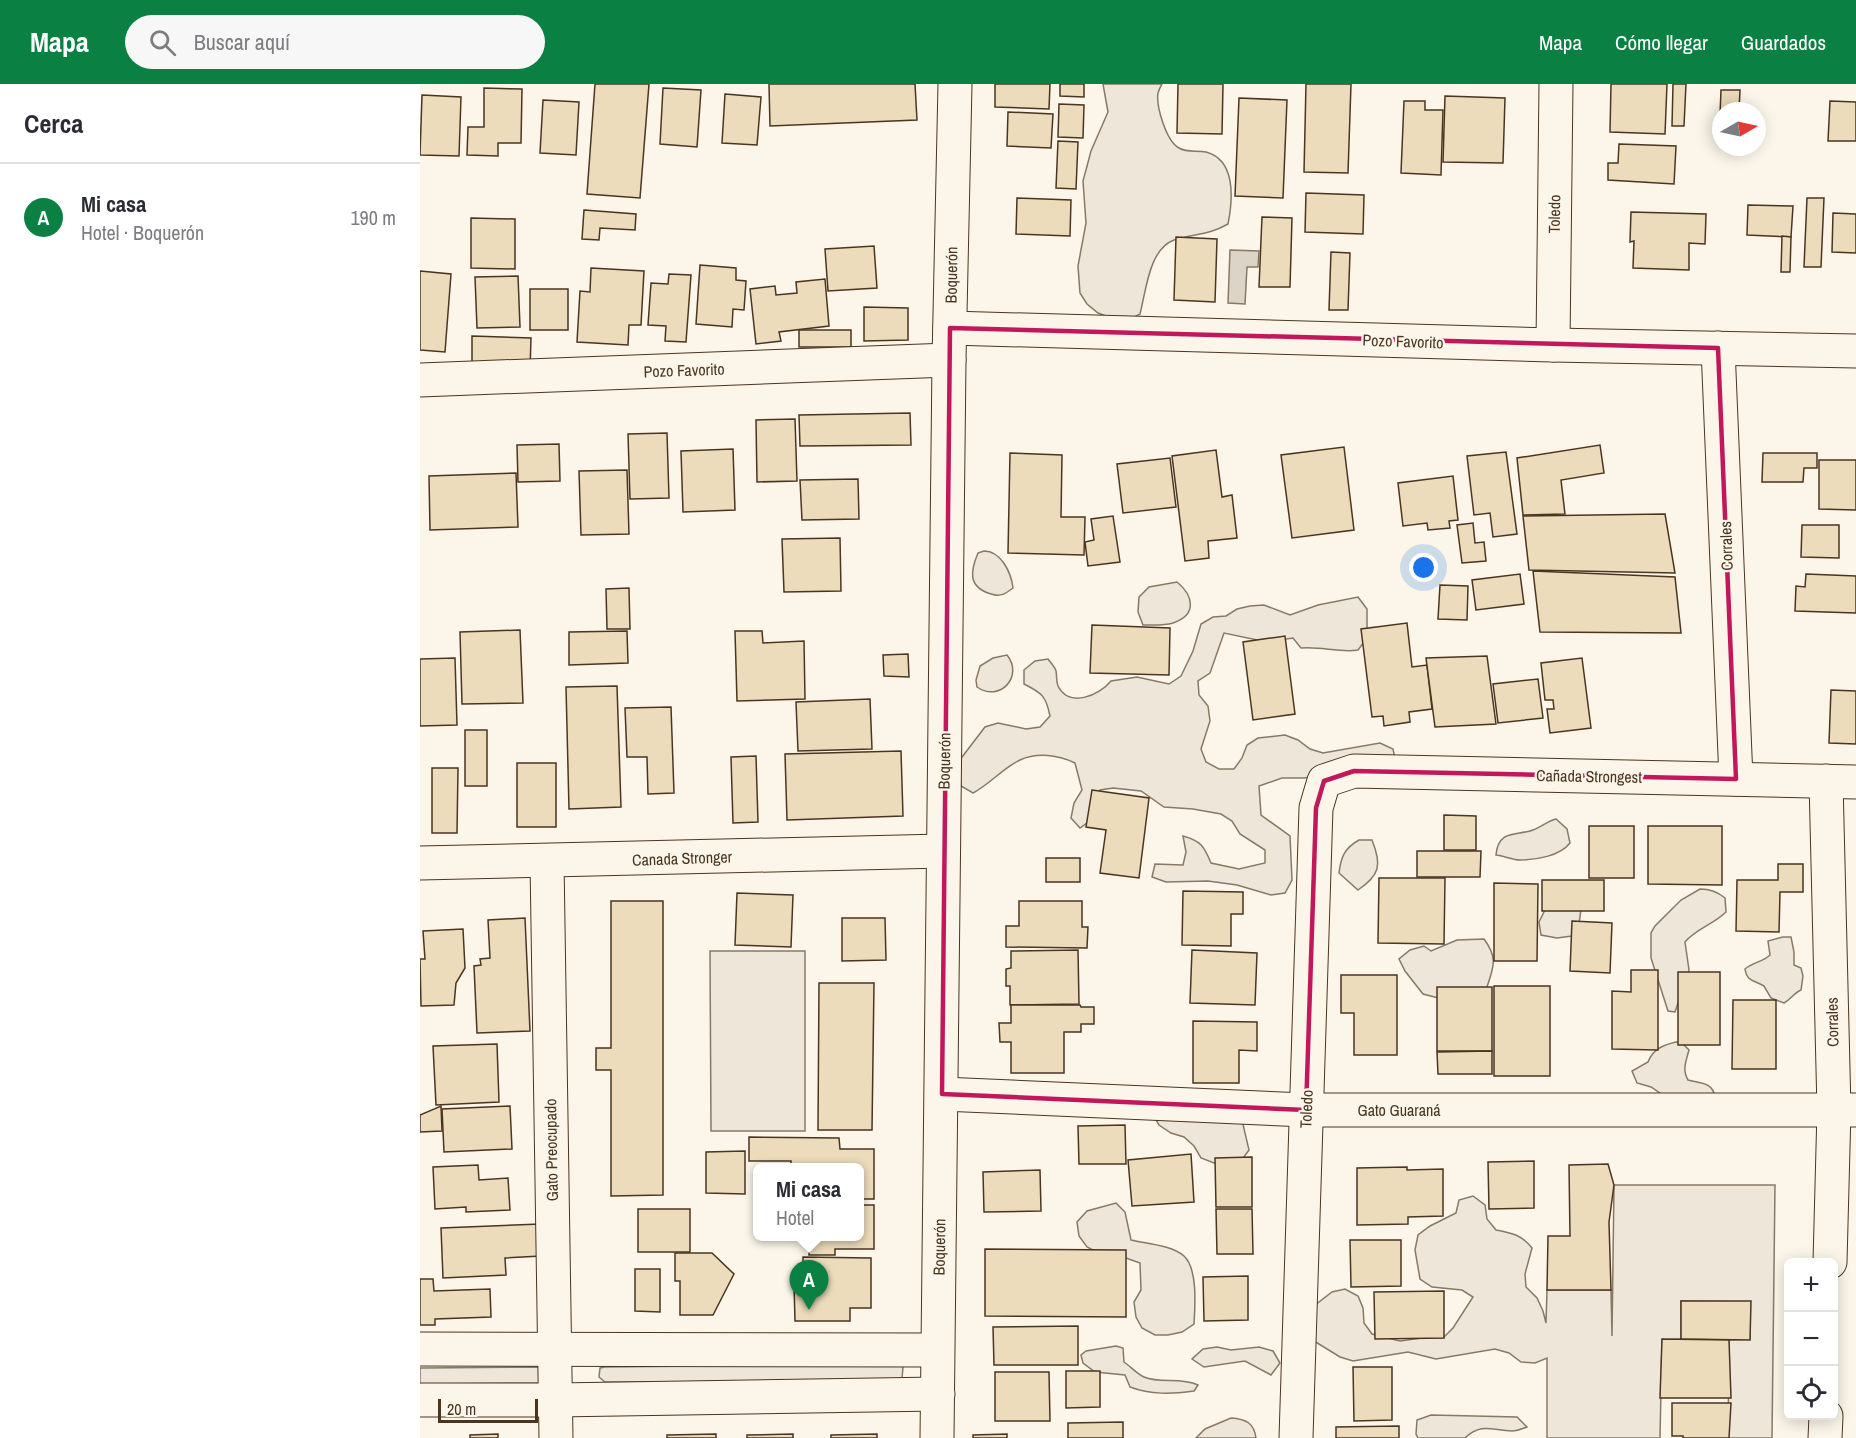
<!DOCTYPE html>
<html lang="es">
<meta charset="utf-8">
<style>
body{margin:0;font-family:"Archivo Narrow",sans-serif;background:#f7f7f7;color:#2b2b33}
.controls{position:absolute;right:18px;bottom:18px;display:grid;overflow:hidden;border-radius:9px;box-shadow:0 3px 15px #0003}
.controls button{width:54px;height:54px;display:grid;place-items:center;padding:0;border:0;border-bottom:2px solid #e1e1e2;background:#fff;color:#2b2b33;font:30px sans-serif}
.compass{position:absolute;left:1292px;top:18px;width:54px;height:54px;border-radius:50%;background:#fff;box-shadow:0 3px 15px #0003;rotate:81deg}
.scale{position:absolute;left:18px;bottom:15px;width:100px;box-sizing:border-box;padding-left:6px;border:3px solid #4a3520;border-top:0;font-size:16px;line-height:21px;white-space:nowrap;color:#4a3520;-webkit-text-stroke:4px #fbf6e9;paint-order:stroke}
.you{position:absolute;left:1004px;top:484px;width:21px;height:21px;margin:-15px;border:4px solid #fff;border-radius:50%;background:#1a73e8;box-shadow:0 0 0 9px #1a73e833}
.badge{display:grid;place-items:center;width:39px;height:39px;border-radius:50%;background:#0b8043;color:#fff;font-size:20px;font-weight:700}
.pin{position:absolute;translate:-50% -50px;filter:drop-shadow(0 2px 3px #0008)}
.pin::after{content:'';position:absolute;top:32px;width:21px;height:18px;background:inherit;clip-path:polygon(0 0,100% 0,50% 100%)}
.popup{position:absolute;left:333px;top:1079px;width:111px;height:78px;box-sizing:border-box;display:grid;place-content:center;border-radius:9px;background:#fff;filter:drop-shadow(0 2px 4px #0005);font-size:20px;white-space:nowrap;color:#7c7c81}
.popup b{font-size:22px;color:#2b2b33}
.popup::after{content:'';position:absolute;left:50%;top:100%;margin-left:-12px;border:12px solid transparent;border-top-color:#fff}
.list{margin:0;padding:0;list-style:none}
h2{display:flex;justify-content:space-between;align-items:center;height:78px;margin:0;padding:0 24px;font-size:26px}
h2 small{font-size:20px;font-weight:400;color:#7c7c81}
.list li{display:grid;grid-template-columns:39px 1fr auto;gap:18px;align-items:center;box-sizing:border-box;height:108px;padding:0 24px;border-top:2px solid #e1e1e2}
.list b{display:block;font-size:22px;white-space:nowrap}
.list p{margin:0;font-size:20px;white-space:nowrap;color:#7c7c81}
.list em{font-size:20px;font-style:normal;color:#7c7c81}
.icon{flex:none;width:33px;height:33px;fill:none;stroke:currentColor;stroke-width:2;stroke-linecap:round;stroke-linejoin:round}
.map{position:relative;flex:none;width:1436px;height:1354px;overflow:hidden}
header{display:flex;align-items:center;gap:36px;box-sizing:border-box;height:84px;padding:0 30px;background:#0b8043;color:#fff}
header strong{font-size:28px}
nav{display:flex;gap:33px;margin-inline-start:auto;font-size:21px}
.search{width:420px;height:54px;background:#f7f7f7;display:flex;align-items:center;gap:15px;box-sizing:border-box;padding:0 21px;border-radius:33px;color:#7c7c81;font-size:22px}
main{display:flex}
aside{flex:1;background:#fff}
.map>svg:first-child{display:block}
.green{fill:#ede6d9;stroke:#887966;stroke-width:1.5}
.water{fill:#dcd4c6;stroke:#887966;stroke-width:1.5}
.building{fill:#ecdcbc;stroke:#4a3520;stroke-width:1.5}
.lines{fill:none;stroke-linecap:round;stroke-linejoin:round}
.minor-casing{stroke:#4a3520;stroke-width:35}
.minor{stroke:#fbf6e9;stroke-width:33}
.marked{fill:none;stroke:#c2185b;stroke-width:4.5;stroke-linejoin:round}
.labels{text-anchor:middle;stroke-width:4.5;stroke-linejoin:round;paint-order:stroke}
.street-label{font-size:16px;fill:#4a3520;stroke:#fbf6e9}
</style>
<header>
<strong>Mapa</strong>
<div class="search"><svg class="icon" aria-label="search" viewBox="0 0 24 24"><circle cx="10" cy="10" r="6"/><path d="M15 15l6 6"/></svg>Buscar aquí</div>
<nav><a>Mapa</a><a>Cómo llegar</a><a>Guardados</a></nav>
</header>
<main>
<aside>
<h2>Cerca<small></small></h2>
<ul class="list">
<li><span class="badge">A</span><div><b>Mi casa</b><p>Hotel · Boquerón</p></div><em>190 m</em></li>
</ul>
</aside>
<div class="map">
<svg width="1436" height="1354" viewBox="0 0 1436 1354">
<rect width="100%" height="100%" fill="#fbf6e9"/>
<g class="green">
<path d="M683,0H742C740,3 739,6 738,9C736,22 746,57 759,64C767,69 777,66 786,68C816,76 813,115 808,140C787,152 775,149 754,156C729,165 726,207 720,230L704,239L678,229L667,220L660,209L658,182L666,139L663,97L671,67L688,28Z"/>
<path d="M564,467C581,467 591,488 593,504C585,510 581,513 571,510C548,503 550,488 558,469Z"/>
<path d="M757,498C774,512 777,531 753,539C743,542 733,541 723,541L718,528L719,513L729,503Z"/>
<path d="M938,513L947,525V554L938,566C919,569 901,562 881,564L873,554L847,558L804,549L790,589L778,597L779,611L788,622L790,637L781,665L786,678L799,685H814L822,674L827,661L838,654L865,651L878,656L890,665L903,669L960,659L973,665L976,679L921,685L885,694H862L839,702L841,731L870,752L872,796L865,809L851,811L817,801L788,797L746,798L732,793L735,780L763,781L766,768L763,752C781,757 784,762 791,779L819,785L845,779V766L820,750L812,737L801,730L773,725L744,723L721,707L693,704L680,706L671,736L660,744L651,734L654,719L662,706L655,679C639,671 617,668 600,676C583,684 570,700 553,709L541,702L539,677L565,643L578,639L606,645L620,643L630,632C626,612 622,609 604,600V586L615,577L628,575C631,579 635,583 636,587C637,592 636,597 638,602C649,624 679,612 691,597L717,593L749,600L761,592L773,567L781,540L793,533L806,532L817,525L830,522L844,521L870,531L898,521Z"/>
<path d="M587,571C604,592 580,619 557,603L556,596L560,582L573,574Z"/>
<path d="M1136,735L1147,745L1150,759C1140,772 1116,776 1100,776C1093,776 1084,772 1076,771C1078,745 1097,752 1113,746C1122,743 1127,737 1136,735Z"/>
<path d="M939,756H952C962,781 960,791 938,806L919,789C921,772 925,764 939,756Z"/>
<path d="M1280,805C1290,805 1298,808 1305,814L1306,828C1294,840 1276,845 1265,858L1269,886L1255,928L1248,927L1231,874V849L1235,842L1261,816Z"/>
<path d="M1126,824L1161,825L1159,840L1152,852L1137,854L1121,851L1119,838Z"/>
<path d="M1363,853H1371L1374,868V881L1381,884L1383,892L1381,906C1374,909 1371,915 1364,919L1351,914L1344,902C1334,896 1327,898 1325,885C1333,878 1343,878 1350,871L1348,857Z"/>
<path d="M1064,855C1079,875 1073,884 1066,906L1030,917L1003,910L985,887L979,875L990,866L1004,862L1011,867L1037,856Z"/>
<path d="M290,867H385V1047H291Z"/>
<path d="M1256,958L1263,960L1269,966C1266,977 1262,986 1268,996C1280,999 1293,998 1295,1013L1253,1018L1231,1003L1217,999L1212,987L1228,978C1233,965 1243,961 1256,958Z"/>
<path d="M732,1029L822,1036L829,1066L821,1077L807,1084L781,1074L774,1062L764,1053L751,1049L739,1041Z"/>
<path d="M1194,1101H1355L1352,1354H1308L1309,1256L1330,1255V1218L1261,1217V1255L1242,1256L1240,1354H1127V1274L1115,1279L1101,1278L1089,1269L1075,1265L1016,1275L988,1268L933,1277L920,1273L894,1257L890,1225L912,1208L925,1205L938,1212L943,1224L944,1239L952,1250L980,1257L1009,1253L1023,1254L1033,1244L1053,1213L1042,1206L1012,1203L1000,1195L995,1166L998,1151L1010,1142L1036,1129L1039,1116L1053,1112L1065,1121L1067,1135L1076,1146C1092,1149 1102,1151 1112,1164L1105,1190L1106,1203L1117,1214L1123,1227L1126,1239L1127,1206H1191L1192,1252Z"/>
<path d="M696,1119L705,1128L711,1156C727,1160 751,1161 764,1172C778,1185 775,1223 774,1240L762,1248L748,1251H735L722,1244L716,1233L714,1218L721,1206L720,1179L692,1169H679L667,1163L659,1152L657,1138L667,1127Z"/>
<path d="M696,1262L703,1264L704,1278C710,1282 717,1290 724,1293C741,1300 760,1293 778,1301L774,1307C752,1310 731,1311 710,1303L705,1291L675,1288L663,1279L661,1271L666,1267Z"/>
<path d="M797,1263L811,1266L839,1263L853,1267L860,1279L851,1291L825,1277L784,1283L772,1275L783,1265Z"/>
<path d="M478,1280L483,1283L482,1295L479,1297L185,1298L179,1293L180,1284L185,1283Z"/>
<path d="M118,1283L123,1286L119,1299L0,1300V1284Z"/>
<path d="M1011,1331L1097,1333L1107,1343C1102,1345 1097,1347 1092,1347C1073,1347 1062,1338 1045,1354H998L996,1350L997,1336Z"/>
<path d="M811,1334C826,1335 834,1339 836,1354H776L785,1345Z"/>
</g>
<path class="water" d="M810,166L839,167L838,183H827L825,220L808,219Z"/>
<g class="building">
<path d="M175,0H229L220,114L167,110Z"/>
<path d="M349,0H495L497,36L350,42Z"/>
<path d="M575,0H630L629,25L575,23Z"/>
<path d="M640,0H664V13L640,12Z"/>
<path d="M758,0H803L802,50L757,49Z"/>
<path d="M886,0H931L928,89L884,88Z"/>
<path d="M1191,0H1247L1245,50L1190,48Z"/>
<path d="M1253,0H1266L1264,42H1252Z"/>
<path d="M64,4L102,5L101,59H78V72L47,71L48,43H64Z"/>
<path d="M243,4L281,6L277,63L240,60Z"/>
<path d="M1301,6H1320L1319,27H1301L1300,31Z"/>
<path d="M305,10L341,13L337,61L302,59Z"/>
<path d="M2,11L41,13L39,72L0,71Z"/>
<path d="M1025,12L1085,14L1083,79L1023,78Z"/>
<path d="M819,14L867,16L863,114L815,112Z"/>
<path d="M123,16L159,18L156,71L120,69Z"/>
<path d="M984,17H1005V26H1023L1021,91L981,89Z"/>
<path d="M1410,17L1436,18V57H1408Z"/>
<path d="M639,20L664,21L663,54L638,53Z"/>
<path d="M588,28L633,30L631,64L587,62Z"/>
<path d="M638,57L658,58L656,105L636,104Z"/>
<path d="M1199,60L1256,62L1254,100L1188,96V79H1198Z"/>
<path d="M886,109L944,111L943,150L885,148Z"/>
<path d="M597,114L651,116L650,152L596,150Z"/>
<path d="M1387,114H1404L1401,183H1384Z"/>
<path d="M1328,121L1373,122L1371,153L1327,151Z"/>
<path d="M164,126L216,130L215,146L180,144L179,156L162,155Z"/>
<path d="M1211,128L1286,130L1285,160L1269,159V186L1213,184L1214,157L1210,158Z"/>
<path d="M1413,129L1436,130V169L1412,168Z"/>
<path d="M842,133L872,134L870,203H839Z"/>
<path d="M51,134L95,135V185L51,184Z"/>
<path d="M1362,152L1371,153L1370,188H1361Z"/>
<path d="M756,153L797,155L795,218L754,216Z"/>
<path d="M454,162L457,204L408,207L405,165Z"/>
<path d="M911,168L930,169L928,226H909Z"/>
<path d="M280,181L316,184V196L326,197L324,226L313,225L312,243L276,240Z"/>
<path d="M171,184L224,187L221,241H209L208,261L157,258L160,207L170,208Z"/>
<path d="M0,187L31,190L25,268L0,266Z"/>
<path d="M249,190L271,191L266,258L245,257L246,242L228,241L231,199L248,200Z"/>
<path d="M98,192L100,243L57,244L55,193Z"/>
<path d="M405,195L409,242L359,248L361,257L336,260L330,205L355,202L356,211L377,209L376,198Z"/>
<rect x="110" y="205" width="38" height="41"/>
<path d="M444,223L488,224V256L444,257Z"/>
<rect x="379" y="246" width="52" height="17"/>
<path d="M52,252L111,254L110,286L52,285Z"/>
<path d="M490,329L491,361L380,362L379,331Z"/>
<path d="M375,335L377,397L337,398L336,336Z"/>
<path d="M247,349L249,414L210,415L208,350Z"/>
<path d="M139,360L140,397L98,398L97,361Z"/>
<path d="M1180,361L1184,389L1141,396L1145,430L1103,431L1097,374Z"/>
<path d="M924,363L934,446L872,454L861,371Z"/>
<path d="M313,365L315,426L263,428L261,367Z"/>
<path d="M796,366L802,413L812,411L817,454L788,457L789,474L765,477L752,372Z"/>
<path d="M1086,368L1097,450L1073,453L1070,429L1054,431L1047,372Z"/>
<path d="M590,369L642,371L641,433H665L664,471L588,469Z"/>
<path d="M1343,369H1397V384H1384L1383,398H1342Z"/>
<path d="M750,374L756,423L703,429L697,380Z"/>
<path d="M1399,376H1436V426L1399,425Z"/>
<path d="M207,386L209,450L161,451L159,387Z"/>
<path d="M96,389L98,443L10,446L9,392Z"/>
<path d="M1033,392L1038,436L1029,437L1030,444L1008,446L1007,439L983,442L978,399Z"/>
<path d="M438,395L439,435L382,436L380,396Z"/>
<path d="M1245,430L1255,489L1109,486L1103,432Z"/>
<path d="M693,432L700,478L668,482L665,458L674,456L671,435Z"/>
<path d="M1053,439L1055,459L1064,458L1066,477L1042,479L1037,441Z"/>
<path d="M1382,441H1419V474L1381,473Z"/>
<path d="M420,454L421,507L364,508L362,455Z"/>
<path d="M1113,487L1255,493L1261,549L1120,548Z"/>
<path d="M1100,490L1104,520L1056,526L1052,496Z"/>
<path d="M1386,490L1436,492V529L1375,527L1376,502L1385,503Z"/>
<path d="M1020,501L1048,502L1047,536L1018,535Z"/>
<path d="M209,504L210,545H187L186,505Z"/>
<path d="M987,539L992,583L1007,581L1012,625L989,628L990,638L964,642L963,632L952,633L941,545Z"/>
<path d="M672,541L750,544L749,591L670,589Z"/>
<path d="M100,546L103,619L42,620L40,548Z"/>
<path d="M207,547L208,579L149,581V548Z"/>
<path d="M315,547H342L343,559L384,557L385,615L317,617Z"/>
<path d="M865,552L875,630L833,636L823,558Z"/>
<path d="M488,570L489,593L464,592L463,571Z"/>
<path d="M1067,572L1076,640L1015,643L1006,574Z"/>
<path d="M35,574L37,641L0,642V575Z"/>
<path d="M1162,574L1171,644L1130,649L1127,625H1134L1133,616H1125L1121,579Z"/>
<path d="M1118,595L1123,634L1078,639L1073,600Z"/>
<path d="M197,602L201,723L149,725L146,603Z"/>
<path d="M1411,606L1436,607V660L1409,659Z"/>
<path d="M450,615L452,665L378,667L376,618Z"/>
<path d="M251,623L254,709L228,710L227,673H207L205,624Z"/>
<rect x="45" y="646" width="22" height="56"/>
<path d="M481,667L483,732L367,736L365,670Z"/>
<path d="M336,672L338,738L313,739L311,673Z"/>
<rect x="97" y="679" width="39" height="64"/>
<path d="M12,684H38L37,749H12Z"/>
<path d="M672,706L729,714L719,794L680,789L686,746L666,743Z"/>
<path d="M1024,731L1056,732V766H1024Z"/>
<rect x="1169" y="742" width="45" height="52"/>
<path d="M1228,742H1302V801L1228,800Z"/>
<path d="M997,767H1061L1060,793H997Z"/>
<rect x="626" y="774" width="34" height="24"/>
<path d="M1358,780H1383V808H1360L1359,848L1316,847L1317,796H1358Z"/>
<path d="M959,794H1025L1024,860L958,859Z"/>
<rect x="1122" y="796" width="62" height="31"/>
<path d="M1074,799L1118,800L1117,877H1074Z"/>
<path d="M763,807L823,808V830H811V862L762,861Z"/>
<path d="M317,809L373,811L371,863L315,861Z"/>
<path d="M191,817H243V1111L191,1112V986H176V964H191Z"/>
<path d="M599,817H662V843H668L667,864L586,863V842H599Z"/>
<path d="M105,834L110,947L57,949L54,882L61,881L60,875L70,874L68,836Z"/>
<path d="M422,834H465L466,876L422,877Z"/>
<path d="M1152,837L1192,839L1190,889L1150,887Z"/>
<path d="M43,845L45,884L36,899L34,921L1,922L0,875H5L3,847Z"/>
<path d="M658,866L659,920L590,921V902H586V885L591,884V867Z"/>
<path d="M772,866L837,869L835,921L770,919Z"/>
<path d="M1211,886H1238V966L1192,965V907L1211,908Z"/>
<rect x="1258" y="888" width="42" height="73"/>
<path d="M921,891H977V971H934V929H921Z"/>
<path d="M399,899H454L452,1046H398Z"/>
<rect x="1074" y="902" width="56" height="90"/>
<rect x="1017" y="903" width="55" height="64"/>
<path d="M1313,916H1356V985H1312Z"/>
<path d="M591,921H660L661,923H674V940H661V948H644V989H591V958H580L579,939H591Z"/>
<path d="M773,937L837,938V967L819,966V999H773Z"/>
<path d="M77,960L79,1018L16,1021L13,962Z"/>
<path d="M1072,967V990H1018L1017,968Z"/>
<path d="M21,1022L22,1047L0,1048V1031Z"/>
<path d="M90,1022L92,1065L24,1068L22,1025Z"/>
<path d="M705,1041L706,1080H659L658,1042Z"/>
<path d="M329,1053L419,1054L420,1065H454V1115H440V1084H371V1077H329Z"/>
<path d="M325,1067V1110L286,1109V1068Z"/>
<path d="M771,1070L774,1118L712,1122L708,1076Z"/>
<path d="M832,1073V1123H796L795,1074Z"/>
<path d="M1114,1077V1124L1069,1125L1068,1078Z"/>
<path d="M1188,1080L1194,1101L1189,1138L1191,1206H1127L1128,1152H1150L1149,1081Z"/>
<path d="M58,1081L59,1096L88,1094L90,1126L46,1128V1123L15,1125L13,1083Z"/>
<path d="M987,1083V1086L1023,1085V1132L988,1133V1140L937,1141V1084Z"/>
<path d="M620,1086L621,1127L564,1128L563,1088Z"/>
<path d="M440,1121H454V1165H415V1171H389V1152H440Z"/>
<rect x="218" y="1125" width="52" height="43"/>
<path d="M796,1125H832L833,1170H797Z"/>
<path d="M120,1140L121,1172L85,1174L86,1191L23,1194L21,1144Z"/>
<path d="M930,1156H981V1202L931,1203Z"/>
<path d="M565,1165L706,1166V1233L565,1232Z"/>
<path d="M255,1169H292L314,1190L293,1231H260V1197H255Z"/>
<path d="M383,1173L451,1174V1224H430V1237H375L374,1201H389L388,1190L383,1191Z"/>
<path d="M215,1185H240V1228L215,1227Z"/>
<path d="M828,1192V1236L784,1237L783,1193Z"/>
<path d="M0,1195H13L14,1207L70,1205L71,1233L15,1235V1241H0Z"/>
<path d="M1024,1207V1254L955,1255L954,1208Z"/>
<path d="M1261,1217H1331L1330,1256L1261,1255Z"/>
<path d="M658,1242V1281H574L573,1243Z"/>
<path d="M1242,1255L1309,1256L1311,1314H1240Z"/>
<path d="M933,1283H972V1336L934,1337Z"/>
<path d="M646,1287H680V1323L646,1324Z"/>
<path d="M575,1288H629L630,1337H575Z"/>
<path d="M1252,1319H1311L1309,1354H1263V1352H1252Z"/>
<path d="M703,1338V1354H648V1339Z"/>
<path d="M979,1342V1354H916V1343Z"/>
<path d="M78,1350V1354H50V1351Z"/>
<path d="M296,1350V1354H247V1351Z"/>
<path d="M373,1350V1354H327V1351Z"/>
<path d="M457,1350V1354H411V1351Z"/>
<path d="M587,1350V1354H553V1351Z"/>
</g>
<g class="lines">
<g class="minor-casing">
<g id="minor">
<path d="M530,244L1133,261L1436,267"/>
<path d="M1133,261L1136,0"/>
<path d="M1298,264L1316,695"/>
<path d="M0,296L529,276"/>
<path d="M1406,697L1414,1026L1410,1178"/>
<path d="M127,777L136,1354"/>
<path d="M0,779L523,767"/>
<path d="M522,1010L886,1026H1436"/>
<path d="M0,1265L517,1266"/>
<path d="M0,1316H136L518,1310"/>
<path d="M517,1354L529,276L535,0"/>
<path d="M876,1354L896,724L904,697L934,687L1436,698"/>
<path d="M1405,1354L1406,1332"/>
</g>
</g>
<use href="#minor" class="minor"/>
</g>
<path class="marked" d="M530,244L1298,264L1316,695L934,687L904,697L896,724L886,1026L522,1010Z"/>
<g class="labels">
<g class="street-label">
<text transform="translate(1134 130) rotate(-89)" y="6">Toledo</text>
<text transform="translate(531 191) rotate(-89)" y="6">Boquerón</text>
<text transform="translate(983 257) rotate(2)" y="6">Pozo Favorito</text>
<text transform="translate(264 286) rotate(-2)" y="6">Pozo Favorito</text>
<text transform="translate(1306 462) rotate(-92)" y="6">Corrales</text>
<text transform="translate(524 677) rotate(-89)" y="6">Boquerón</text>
<text transform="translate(1169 692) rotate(1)" y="6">Cañada Strongest</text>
<text transform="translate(262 774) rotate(-2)" y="6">Canada Stronger</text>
<text transform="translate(1412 938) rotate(-91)" y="6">Corrales</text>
<text transform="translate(886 1025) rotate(-88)" y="6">Toledo</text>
<text x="979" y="1032">Gato Guaraná</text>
<text transform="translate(131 1066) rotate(-91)" y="6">Gato Preocupado</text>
<text transform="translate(519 1163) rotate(-89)" y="6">Boquerón</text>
</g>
</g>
</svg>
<div class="controls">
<button>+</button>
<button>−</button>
<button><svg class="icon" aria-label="locate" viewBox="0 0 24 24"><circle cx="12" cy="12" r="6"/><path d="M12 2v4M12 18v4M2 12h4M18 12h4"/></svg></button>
</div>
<svg class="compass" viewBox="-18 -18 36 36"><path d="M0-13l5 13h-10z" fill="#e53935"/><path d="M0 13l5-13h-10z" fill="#7c7c81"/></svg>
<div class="scale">20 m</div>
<div class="you"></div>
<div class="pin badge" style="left:389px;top:1226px">A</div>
<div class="popup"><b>Mi casa</b>Hotel</div>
</div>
</main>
